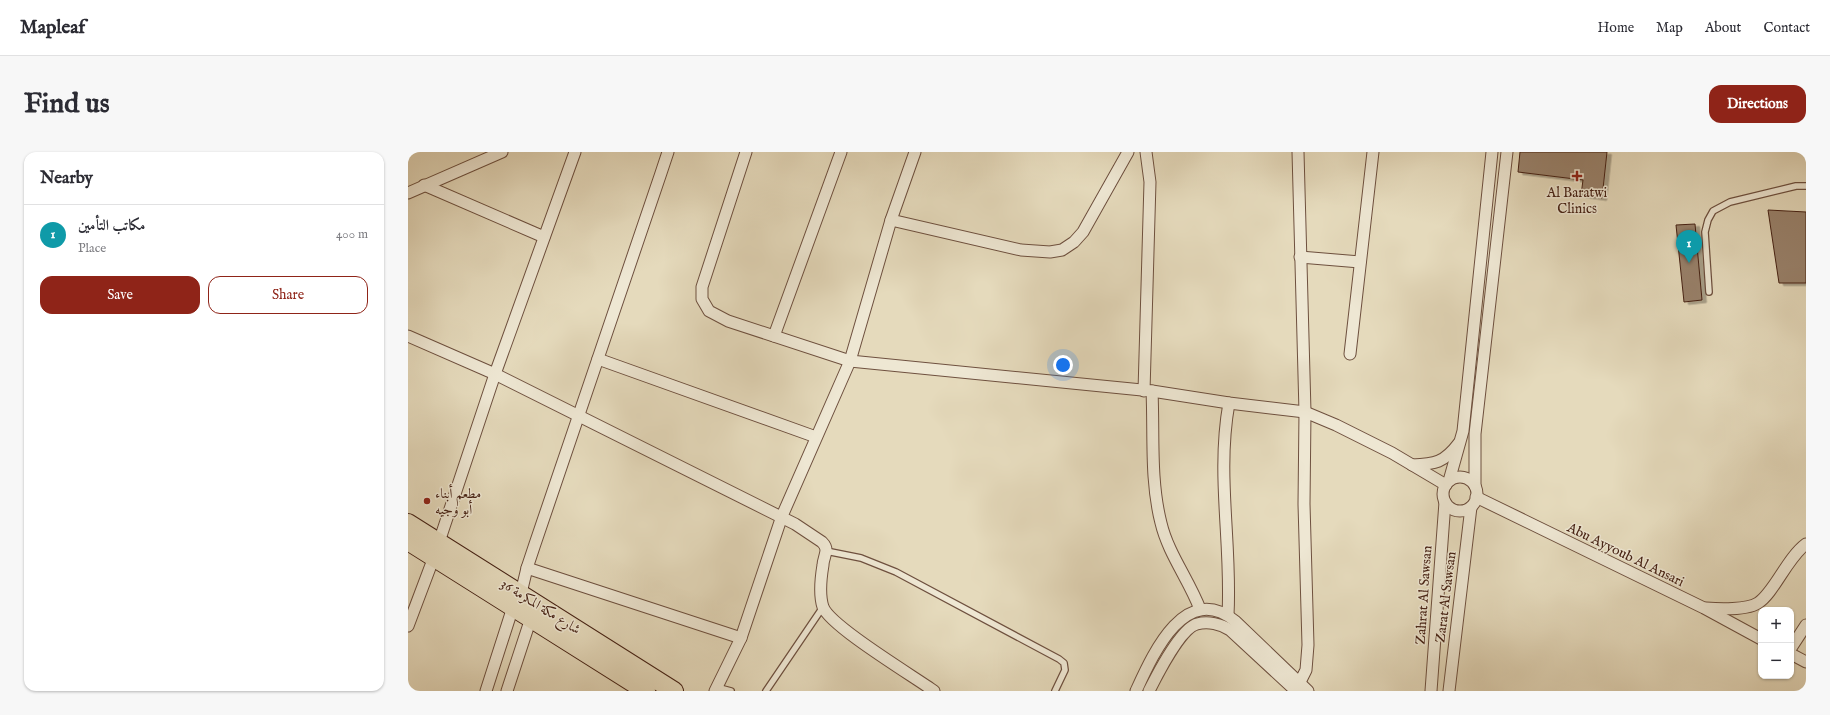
<!DOCTYPE html>
<meta charset="utf-8">
<style>
body{margin:0;font-family:"IM FELL English",Amiri,serif;background:#f7f7f7;color:#2b2b33}
.controls{position:absolute;right:12px;bottom:12px;display:grid;overflow:hidden;border-radius:8px;box-shadow:0 1px 3px #0004}
.controls button{width:36px;height:36px;display:grid;place-items:center;padding:0;border:0;border-bottom:1px solid #e1e1e2;background:#fff;color:#2b2b33;font:20px sans-serif}
.you{position:absolute;left:655px;top:213px;width:14px;height:14px;margin:-10px;border:3px solid #fff;border-radius:50%;background:#1a73e8;box-shadow:0 0 0 6px #1a73e833}
.badge{display:grid;place-items:center;width:26px;height:26px;border-radius:50%;background:#8f2418;color:#fff;font-size:13px;font-weight:700}
.pin{position:absolute;translate:-50% -33px;filter:drop-shadow(0 1px 2px #0008)}
.pin::after{content:'';position:absolute;top:21px;width:14px;height:12px;background:inherit;clip-path:polygon(0 0,100% 0,50% 100%)}
.list{margin:0;padding:0;list-style:none}
h2{display:flex;justify-content:space-between;align-items:center;height:52px;margin:0;padding:0 16px;font-size:17px}
h2 small{font-size:13px;font-weight:400;color:#7c7c81}
.list li{display:grid;grid-template-columns:26px 1fr auto;gap:12px;align-items:center;box-sizing:border-box;height:60px;padding:0 16px;border-top:1px solid #e1e1e2}
.list b{display:block;font-size:15px;white-space:nowrap}
.list p{margin:0;font-size:13px;white-space:nowrap;color:#7c7c81}
.list em{font-size:13px;font-style:normal;color:#7c7c81}
.actions{display:flex;gap:8px;padding:12px 16px}
.actions a{flex:1;padding:9px 0;border:1px solid #8f2418;border-radius:12px;text-align:center;font-size:14px;color:#8f2418}
.actions .main{background:#8f2418;color:#fff}
.map{position:relative;flex:none;width:1398px;height:539px;overflow:hidden;border-radius:12px}
header{display:flex;align-items:center;gap:24px;box-sizing:border-box;height:56px;padding:0 20px;background:#fff;border-bottom:1px solid #e1e1e2}
header strong{font-size:19px}
nav{display:flex;gap:22px;margin-inline-start:auto;font-size:14px}
.intro{display:flex;align-items:center;justify-content:space-between;box-sizing:border-box;height:96px;padding:0 24px}
h1{margin:0;font-size:28px}
.button{padding:10px 18px;border-radius:12px;background:#8f2418;color:#fff;font-size:14px;font-weight:700}
main{display:flex;gap:24px;padding:0 24px}
aside{flex:1;background:#fff;border-radius:12px;box-shadow:0 1px 3px #0004}
.map>svg:first-child{display:block}
.building{fill:#99826c;stroke:#462215;filter:url(#shadow)}
.lines{fill:none;stroke-linecap:round;stroke-linejoin:round}
.service-casing{stroke:#6e503f;stroke-width:8}
.minor-casing{stroke:#6e503f;stroke-width:13}
.primary-casing{stroke:#462215;stroke-width:20}
.service{stroke:#eee7d3;stroke-width:5.5}
.minor{stroke:#eee7d3;stroke-width:11}
.primary{stroke:#e5dabc;stroke-width:18}
.poi-dot{fill:#8f2418;stroke:#eee7d3;stroke-width:1.5}
.labels{text-anchor:middle;stroke-width:3;stroke-linejoin:round;paint-order:stroke}
.poi-label{font-size:14px;fill:#462215;stroke:#eee7d3}
.street-label{font-size:14px;fill:#462215;stroke:#eee7d3}
</style>
<header>
<strong>Mapleaf</strong>
<nav><a>Home</a><a>Map</a><a>About</a><a>Contact</a></nav>
</header>
<div class="intro"><h1>Find us</h1><a class="button">Directions</a></div>
<main>
<aside>
<h2>Nearby<small></small></h2>
<ul class="list">
<li><span class="badge" style="background:#0f9aa8">1</span><div><b>مكاتب التأمين</b><p>Place</p></div><em>400 m</em></li>
</ul>
<div class="actions"><a class="main">Save</a><a>Share</a></div>
</aside>
<div class="map">
<svg width="1398" height="539" viewBox="0 0 1398 539">
<defs>
<filter id="shadow"><feDropShadow dx="4.5" dy="2.5" stdDeviation="0" flood-color="#0004"/></filter>
</defs>
<rect width="100%" height="100%" fill="#e5dabc"/>
<filter id="stains"><feTurbulence type="fractalNoise" baseFrequency=".005" numOctaves="4"/><feColorMatrix values="0 0 0 0 .2 0 0 0 0 .09 0 0 0 0 .02 0 0 0 .5 -.17"/></filter>
<radialGradient id="worn" r=".72"><stop offset=".6" stop-color="#630" stop-opacity="0"/><stop offset="1" stop-color="#630" stop-opacity=".3"/></radialGradient>
<g class="building">
<path d="M1112,0H1199L1194,46L1173,43L1175,28L1110,20Z"/>
<path d="M1360,58L1398,60V131H1371Z"/>
<path d="M1287,72L1294,148L1276,150L1268,73Z"/>
</g>
<g class="lines">
<g class="service-casing">
<g id="service">
<path d="M1301,140L1297,80L1300,68L1305,59L1322,50L1388,34H1398"/>
<path d="M418,399L453,406L488,420L651,507L656,511L657,518L647,539"/>
<path d="M308,535L323,539"/>
<path d="M358,539L415,455"/>
</g>
</g>
<g class="minor-casing">
<g id="minor">
<path d="M338,0L294,135V147L301,159L320,169L442,209L744,239L821,251L897,260L928,273L984,301L1038,333"/>
<path d="M16,33L136,85"/>
<path d="M0,41L94,0"/>
<path d="M483,68L613,98L642,100L654,98L666,90L675,80L720,0"/>
<path d="M892,105L952,110"/>
<path d="M0,184L87,222L387,372L414,390C416,392 418,395 418,398C418,403 415,408 415,413C413,425 411,443 415,455C422,474 505,524 526,539"/>
<path d="M366,184L433,0"/>
<path d="M942,202L965,0"/>
<path d="M190,207L408,285"/>
<path d="M736,239L742,30L738,0"/>
<path d="M744,239C746,282 742,328 753,371C760,401 781,428 792,457"/>
<path d="M1004,313C1027,312 1036,311 1051,291"/>
<circle cx="1052" cy="342" r="17"/>
<path d="M1041,329L1055,279L1084,0"/>
<path d="M1067,334V282L1099,0"/>
<path d="M1068,345L1296,456L1353,487"/>
<path d="M31,390L87,222L167,0"/>
<path d="M119,416L333,486"/>
<path d="M113,441L119,416C165,277 214,139 260,0"/>
<path d="M1298,456C1311,457 1339,458 1350,451C1366,441 1379,406 1398,392"/>
<path d="M820,463C824,392 808,323 821,251"/>
<path d="M0,474L26,405"/>
<path d="M1383,496L1398,473"/>
<path d="M1383,502L1398,510"/>
<path d="M885,536L892,530L898,518L900,493L896,352L897,260L890,0"/>
<path d="M78,539L105,455"/>
<path d="M99,539L123,466"/>
<path d="M307,539L333,486L374,364L442,209L483,68L507,0"/>
<path d="M728,539C745,502 777,429 827,469L900,539"/>
<path d="M741,539C749,523 773,476 789,472C800,469 813,472 822,478L888,539"/>
<path d="M1023,539L1037,350"/>
<path d="M1041,539L1063,355"/>
</g>
</g>
<g class="primary-casing">
<g id="primary">
<path d="M0,371L266,539"/>
<path d="M0,389L238,539"/>
</g>
</g>
<use href="#service" class="service"/>
<use href="#minor" class="minor"/>
<use href="#primary" class="primary"/>
</g>
<g class="poi-dot">
<path d="M1167 18h4v4h4v4h-4v4h-4v-4h-4v-4h4z"/>
<circle cx="19" cy="349" r="4"/>
</g>
<g class="labels">
<g class="poi-label">
<text x="1169" y="45">Al Baratwi<tspan x="1169" dy="16">Clinics</tspan></text>
<text x="27" y="346" text-anchor="start">مطعم أبناء<tspan x="27" dy="16">أبو وجيه</tspan></text>
</g>
<g class="street-label">
<text transform="translate(1218 402) rotate(26)" y="5">Abu Ayyoub Al Ansari</text>
<text transform="translate(1015 443) rotate(-86)" y="5">Zahrat Al Sawsan</text>
<text transform="translate(1037 445) rotate(-83)" y="5">Zarat Al Sawsan</text>
<text transform="translate(133 454) rotate(32)" y="5">شارع مكة المكرمة 36</text>
</g>
</g>
<rect width="100%" height="100%" filter="url(#stains)"/>
<rect width="100%" height="100%" fill="url(#worn)"/>
</svg>
<div class="controls">
<button>+</button>
<button>−</button>
</div>
<div class="you"></div>
<div class="pin badge" style="left:1281px;top:111px;background:#0f9aa8">1</div>
</div>
</main>
